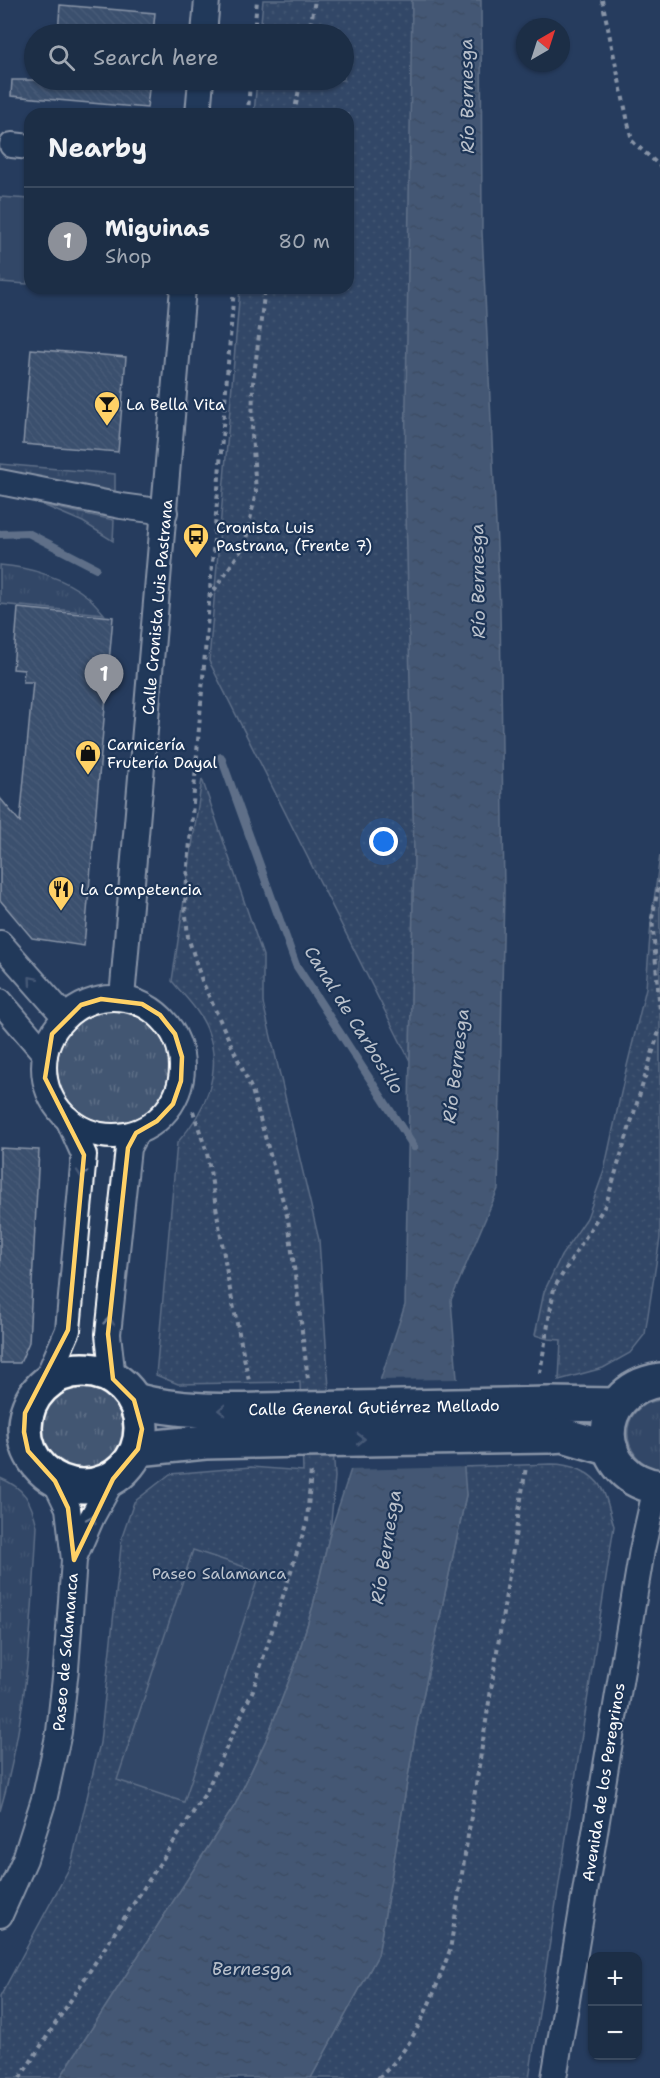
<!DOCTYPE html>
<meta charset="utf-8">
<style>
body{margin:0;font-family:"Shantell Sans",sans-serif;background:#293a51;color:#f1f3f6}
.controls{position:absolute;right:18px;bottom:18px;display:grid;overflow:hidden;border-radius:12px;box-shadow:0 2px 4px #0004}
.controls button{width:54px;height:54px;display:grid;place-items:center;padding:0;border:0;border-bottom:2px solid #3a4a5f;background:#1c2e46;color:#f1f3f6;font:30px sans-serif}
.compass{position:absolute;left:516px;top:18px;width:54px;height:54px;border-radius:50%;background:#1c2e46;box-shadow:0 2px 4px #0004;rotate:39deg}
.you{position:absolute;left:384px;top:842px;width:21px;height:21px;margin:-15px;border:4px solid #fff;border-radius:50%;background:#1a73e8;box-shadow:0 0 0 9px #1a73e833}
.badge{display:grid;place-items:center;width:39px;height:39px;border-radius:50%;background:#8c9099;color:#fff;font-size:20px;font-weight:700}
.pin{position:absolute;translate:-50% -50px;filter:drop-shadow(0 2px 3px #0008)}
.pin::after{content:'';position:absolute;top:32px;width:21px;height:18px;background:inherit;clip-path:polygon(0 0,100% 0,50% 100%)}
.list{margin:0;padding:0;list-style:none}
h2{display:flex;justify-content:space-between;align-items:center;height:78px;margin:0;padding:0 24px;font-size:26px}
h2 small{font-size:20px;font-weight:400;color:#a0a8b3}
.list li{display:grid;grid-template-columns:39px 1fr auto;gap:18px;align-items:center;box-sizing:border-box;height:108px;padding:0 24px;border-top:2px solid #3a4a5f}
.list b{display:block;font-size:22px;white-space:nowrap}
.list p{margin:0;font-size:20px;white-space:nowrap;color:#a0a8b3}
.list em{font-size:20px;font-style:normal;color:#a0a8b3}
.icon{flex:none;width:33px;height:33px;fill:none;stroke:currentColor;stroke-width:2;stroke-linecap:round;stroke-linejoin:round}
.map{position:relative;flex:none;width:660px;height:2078px;overflow:hidden}
.search{position:absolute;background:#1c2e46;box-shadow:0 2px 4px #0004;left:24px;top:24px;width:330px;height:66px;display:flex;align-items:center;gap:15px;box-sizing:border-box;padding:0 21px;border-radius:33px;color:#a0a8b3;font-size:22px}
.panel{position:absolute;background:#1c2e46;box-shadow:0 2px 4px #0004;left:24px;top:108px;width:330px;height:186px;border-radius:18px}
.map>svg:first-child{display:block}
.grass{fill:url(#grass-tufts);stroke:#a0aab8;stroke-width:1.5}
.park{fill:url(#park-dots);stroke:#a0aab8;stroke-width:1.5}
.garden{fill:#425672;stroke:#a0aab8;stroke-width:1.5}
.water{fill:url(#water-ripples);stroke:#a4aebb;stroke-width:1.5}
.pier{fill:#263d5e}
.lines{fill:none;stroke-linecap:round;stroke-linejoin:round}
.stream{stroke:#a4aebb;stroke-width:8}
.building{fill:url(#building-back-hatch);stroke:#fff;stroke-width:1.5}
.street-casing{stroke:#fff;stroke-width:28}
.primary-casing{stroke:#fff;stroke-width:38}
.path{stroke:#fff;stroke-width:4;stroke-dasharray:4.5 4.5;stroke-linecap:butt}
.street{stroke:#1d3557;stroke-width:24}
.primary{stroke:#1d3557;stroke-width:33}
.primary-bridge-casing{stroke:#fff;stroke-width:38;stroke-linecap:butt}
.primary-bridge{stroke:#1d3557;stroke-width:33}
.oneway{stroke:#6c7c92}
.marked{fill:none;stroke:#ffd166;stroke-width:4.5;stroke-linejoin:round}
.labels{text-anchor:middle;stroke-width:4.5;stroke-linejoin:round;paint-order:stroke}
.poi-label{font-size:16px;fill:#fff;stroke:#1d3557;text-anchor:start}
.street-label{font-size:16px;fill:#fff;stroke:#1d3557}
.park-label{font-size:16px;fill:#bdc4ce;stroke:#1d3557}
.water-label{font-size:18px;font-style:italic;fill:#bbc2cc;stroke:#1d3557}
</style>
<div class="map">
<svg width="660" height="2078" viewBox="0 0 660 2078">
<defs>
<pattern id="grass-tufts" width="24" height="20" patternUnits="userSpaceOnUse" patternTransform="scale(1.5)"><rect width="24" height="20" fill="#425672"/><path d="M3 7l-1-3M5 7V3M7 7l1-3M15 17l-1-3M17 17v-4M19 17l1-3" fill="none" stroke="#5e6f87"/></pattern>
<pattern id="park-dots" width="8" height="8" patternUnits="userSpaceOnUse" patternTransform="scale(1.5)"><rect width="8" height="8" fill="#425672"/><path d="M2 2h.1M6 6h.1" fill="none" stroke="#5e6f87" stroke-width="1.8" stroke-linecap="round"/></pattern>
<pattern id="water-ripples" width="26" height="14" patternUnits="userSpaceOnUse" patternTransform="scale(1.5)"><rect width="26" height="14" fill="#67788e"/><path d="M2 4q2-2 4 0t4 0M15 11q2-2 4 0t4 0" fill="none" stroke="#5a626d"/></pattern>
<pattern id="building-back-hatch" width="6" height="6" patternUnits="userSpaceOnUse" patternTransform="scale(1.5)"><rect width="6" height="6" fill="#556781"/><path d="M-1 5l2 2M0 0l6 6M5-1l2 2" fill="none" stroke="#6e7e94"/></pattern>
</defs>
<rect width="100%" height="100%" fill="#263d5e"/>
<filter id="ink" filterUnits="userSpaceOnUse"><feTurbulence type="fractalNoise" baseFrequency=".0167" numOctaves="2"/><feDisplacementMap in="SourceGraphic" scale="12" xChannelSelector="R" yChannelSelector="G"/><feConvolveMatrix kernelMatrix="1 2 1 2 8 2 1 2 1" color-interpolation-filters="sRGB"/></filter>
<g filter="url(#ink)">
<g class="grass">
<path d="M0,464L115,474V494L0,469Z"/>
<path d="M43,505L114,520L113,541L83,522Z"/>
<path d="M0,565C29,567 65,578 88,597C94,602 99,608 104,614L0,604Z"/>
<circle cx="113" cy="1067" r="56"/>
<circle cx="82" cy="1428" r="42"/>
<path d="M660,1400V1470C618,1461 616,1405 660,1400Z"/>
<path d="M0,1478C25,1488 31,1501 37,1526C32,1621 27,1719 0,1811Z"/>
</g>
<g class="park">
<path d="M263,0H412L414,854L410,1061L209,661L240,288H348V114H254L257,80H344V34H260Z"/>
<path d="M202,779L263,956V1003L319,1240L335,1477L330,1533L313,1606L295,1665L266,1740L235,1805L60,2078H0V1997L71,1865L100,1743L122,1537L134,1502L170,1474L251,1467L303,1471L300,1382L178,1384L156,1375L177,1143C205,1112 224,1071 207,1029C200,1011 184,996 172,981Z"/>
<path d="M660,855V1238L645,1334L630,1353L603,1368L559,1380L561,1340L548,1339L535,1335L544,1292L561,1256L587,1218L604,1171L626,1070L646,988L651,923Z"/>
<path d="M551,1464C570,1464 592,1471 602,1489C608,1499 610,1515 614,1526L529,2078H311L378,1955L416,1729L466,1495L462,1467Z"/>
</g>
<g class="garden">
<path d="M0,197L30,199V254L27,284L0,282Z"/>
<path d="M193,1550L260,1572L184,1802L117,1780Z"/>
</g>
<path class="water" d="M412,0H481L482,232L500,608L504,890L498,1189L451,1300L466,1495L416,1729L378,1955L311,2078H60L235,1805L266,1740L295,1665L313,1606L330,1533L405,1305L414,854L405,468Z"/>
<path class="pier" d="M459,1379L465,1467L348,1470L377,1380Z"/>
<g class="lines">
<g class="stream">
<path d="M0,534L28,533L96,568"/>
<path d="M221,757L296,965L414,1147"/>
</g>
</g>
<g class="building">
<path d="M60,5L155,13L153,34H58Z"/>
<path d="M12,80H150L147,108L11,96Z"/>
<path d="M31,349L126,357L118,452L23,444Z"/>
<path d="M18,608L113,617L84,946L32,938L0,900V798L20,822L33,682H23L24,670L13,669Z"/>
<path d="M0,1148L39,1150L29,1342L20,1363H0Z"/>
</g>
<g class="lines">
<g class="street-casing">
<g id="street">
<path d="M204,34L207,0"/>
<path d="M198,114L201,80"/>
<path d="M12,145L30,147"/>
<path d="M0,482L121,506L165,512"/>
<path d="M0,943L65,1017"/>
<path d="M122,998L183,288"/>
<circle cx="113" cy="1067" r="69"/>
<path d="M0,1001L45,1054"/>
<path d="M113,1379L108,1334L128,1148L136,1133"/>
<path d="M45,1383L68,1330L84,1155L68,1119"/>
<path d="M74,1558L92,1517L113,1479"/>
<path d="M0,1915L25,1859L45,1796L59,1732L66,1669L74,1560L68,1508L55,1481"/>
<path d="M554,2078L642,1550L656,1487"/>
</g>
</g>
<g class="primary-casing">
<g id="primary">
<circle cx="83" cy="1428" r="58"/>
<path d="M660,1380C588,1391 594,1480 660,1487"/>
<path d="M134,1400C188,1415 245,1410 301,1409"/>
<path d="M549,1404L616,1405"/>
<path d="M549,1436L563,1435L611,1449"/>
<path d="M138,1449L205,1442L302,1440"/>
</g>
</g>
<g class="path">
<path d="M602,0L632,141L660,166"/>
<path d="M254,34L257,0"/>
<path d="M309,34L315,0"/>
<path d="M248,114L250,80"/>
<path d="M294,114L301,80"/>
<path d="M234,288L185,904L188,937L202,981L252,1090L288,1219L308,1379"/>
<path d="M209,598L245,544L256,492L252,434L253,383L265,288"/>
<path d="M660,879L652,918L660,1011"/>
<path d="M193,1111L207,1153L229,1285L249,1381"/>
<path d="M540,1373L554,1288L606,1204L660,1028"/>
<path d="M20,2078L205,1794L253,1690L307,1521L311,1470"/>
<path d="M378,2078C416,2047 433,1995 450,1950L526,1467"/>
</g>
<use href="#street" class="street"/>
<use href="#primary" class="primary"/>
<g class="primary-bridge-casing">
<g id="primary-bridge">
<path d="M301,1409L549,1404"/>
<path d="M302,1440L549,1436"/>
</g>
</g>
<use href="#primary-bridge" class="primary-bridge"/>
</g>
<defs><path id="oneway-chevron" d="M-2-3.5L2.5 0L-2 3.5" fill="none" stroke-width="1.6" stroke-linecap="round" stroke-linejoin="round" transform="scale(1.5)"/></defs>
<g class="oneway">
<use href="#oneway-chevron" transform="translate(32 980) rotate(-131)"/>
<use href="#oneway-chevron" transform="translate(82 1174) rotate(95)"/>
<use href="#oneway-chevron" transform="translate(109 1321) rotate(-84)"/>
<use href="#oneway-chevron" transform="translate(222 1410) rotate(179)"/>
<use href="#oneway-chevron" transform="translate(361 1439) rotate(-1)"/>
<use href="#oneway-chevron" transform="translate(92 1519) rotate(-65)"/>
</g>
</g>
<path d="M0 0H660V2078H0ZM101,999L142,1004L160,1015L175,1034L182,1057L181,1081L173,1104L157,1121L136,1133L128,1148L108,1334L113,1379L134,1400L142,1429L138,1449L113,1479L74,1560L68,1508L55,1481L28,1451L24,1432L25,1413L68,1330L84,1155L45,1078L52,1034L81,1005Z" fill="#263d5e" fill-opacity=".55" fill-rule="evenodd"/>
<path class="marked" d="M101,999L142,1004L160,1015L175,1034L182,1057L181,1081L173,1104L157,1121L136,1133L128,1148L108,1334L113,1379L134,1400L142,1429L138,1449L113,1479L74,1560L68,1508L55,1481L28,1451L24,1432L25,1413L68,1330L84,1155L45,1078L52,1034L81,1005Z"/>
<defs>
<g id="bar-pin" transform="scale(1.35)"><path d="M0 17L-7.5 6A9.5 9.5 0 1 1 7.5 6Z" fill="#ffd166" stroke="#1d3557"/><path d="M-6-5H6L.8 .8V4.5H3.5V6h-7V4.5H-.8V.8Z" fill="#111"/></g>
<g id="bus-pin" transform="scale(1.35)"><path d="M0 17L-7.5 6A9.5 9.5 0 1 1 7.5 6Z" fill="#ffd166" stroke="#1d3557"/><path d="M-5-6H5V4H4V6H2V4H-2V6H-4V4H-5ZM-3.5-4V0h7V-4ZM-3.5 1.2v1.5H-2V1.2ZM2 1.2v1.5H3.5V1.2Z" fill="#111"/></g>
<g id="shop-pin" transform="scale(1.35)"><path d="M0 17L-7.5 6A9.5 9.5 0 1 1 7.5 6Z" fill="#ffd166" stroke="#1d3557"/><path d="M-5-2.5h2.3a2.7 3.5 0 0 1 5.4 0H5L5.5 6h-11ZM-1.5-2.5h3a1.5 2.3 0 0 0-3 0Z" fill="#111"/></g>
<g id="restaurant-pin" transform="scale(1.35)"><path d="M0 17L-7.5 6A9.5 9.5 0 1 1 7.5 6Z" fill="#ffd166" stroke="#1d3557"/><path d="M-5-6h1v4h1v-4h1v4h1v-4h1v5L-1.5 .5V6h-2V.5L-5-1ZM5-6V6H3V1.5H1.5Q1.5-4 5-6Z" fill="#111"/></g>
</defs>
<g fill-rule="evenodd">
<use href="#bar-pin" x="107" y="404"/>
<use href="#bus-pin" x="196" y="536"/>
<use href="#shop-pin" x="88" y="753"/>
<use href="#restaurant-pin" x="61" y="889"/>
</g>
<g class="labels">
<g class="poi-label">
<text x="126" y="410">La Bella Vita</text>
<text x="216" y="533">Cronista Luis<tspan x="216" dy="18">Pastrana, (Frente 7)</tspan></text>
<text x="107" y="750">Carnicería<tspan x="107" dy="18">Frutería Dayal</tspan></text>
<text x="80" y="895">La Competencia</text>
</g>
<g class="street-label">
<text transform="translate(157 607) rotate(-85)" y="6">Calle Cronista Luis Pastrana</text>
<text transform="translate(374 1407) rotate(-1)" y="6">Calle General Gutiérrez Mellado</text>
<text transform="translate(65 1652) rotate(-85)" y="6">Paseo de Salamanca</text>
<text transform="translate(603 1782) rotate(-81)" y="6">Avenida de los Peregrinos</text>
</g>
<g class="park-label">
<text x="219" y="1579">Paseo Salamanca</text>
</g>
<g class="water-label">
<text transform="translate(467 96) rotate(-91)" y="6">Río Bernesga</text>
<text transform="translate(478 581) rotate(-91)" y="6">Río Bernesga</text>
<text transform="translate(354 1020) rotate(58)" y="6">Canal de Carbosillo</text>
<text transform="translate(456 1066) rotate(-83)" y="6">Río Bernesga</text>
<text transform="translate(386 1547) rotate(-81)" y="6">Río Bernesga</text>
<text x="252" y="1975">Bernesga</text>
</g>
</g>
</svg>
<div class="controls">
<button>+</button>
<button>−</button>
</div>
<svg class="compass" viewBox="-18 -18 36 36"><path d="M0-13l5 13h-10z" fill="#e53935"/><path d="M0 13l5-13h-10z" fill="#a0a8b3"/></svg>
<div class="you"></div>
<div class="pin badge" style="left:104px;top:704px">1</div>
<div class="search"><svg class="icon" aria-label="search" viewBox="0 0 24 24"><circle cx="10" cy="10" r="6"/><path d="M15 15l6 6"/></svg>Search here</div>
<section class="panel">
<h2>Nearby<small></small></h2>
<ul class="list">
<li><span class="badge">1</span><div><b>Miguinas</b><p>Shop</p></div><em>80 m</em></li>
</ul>
</section>
</div>
